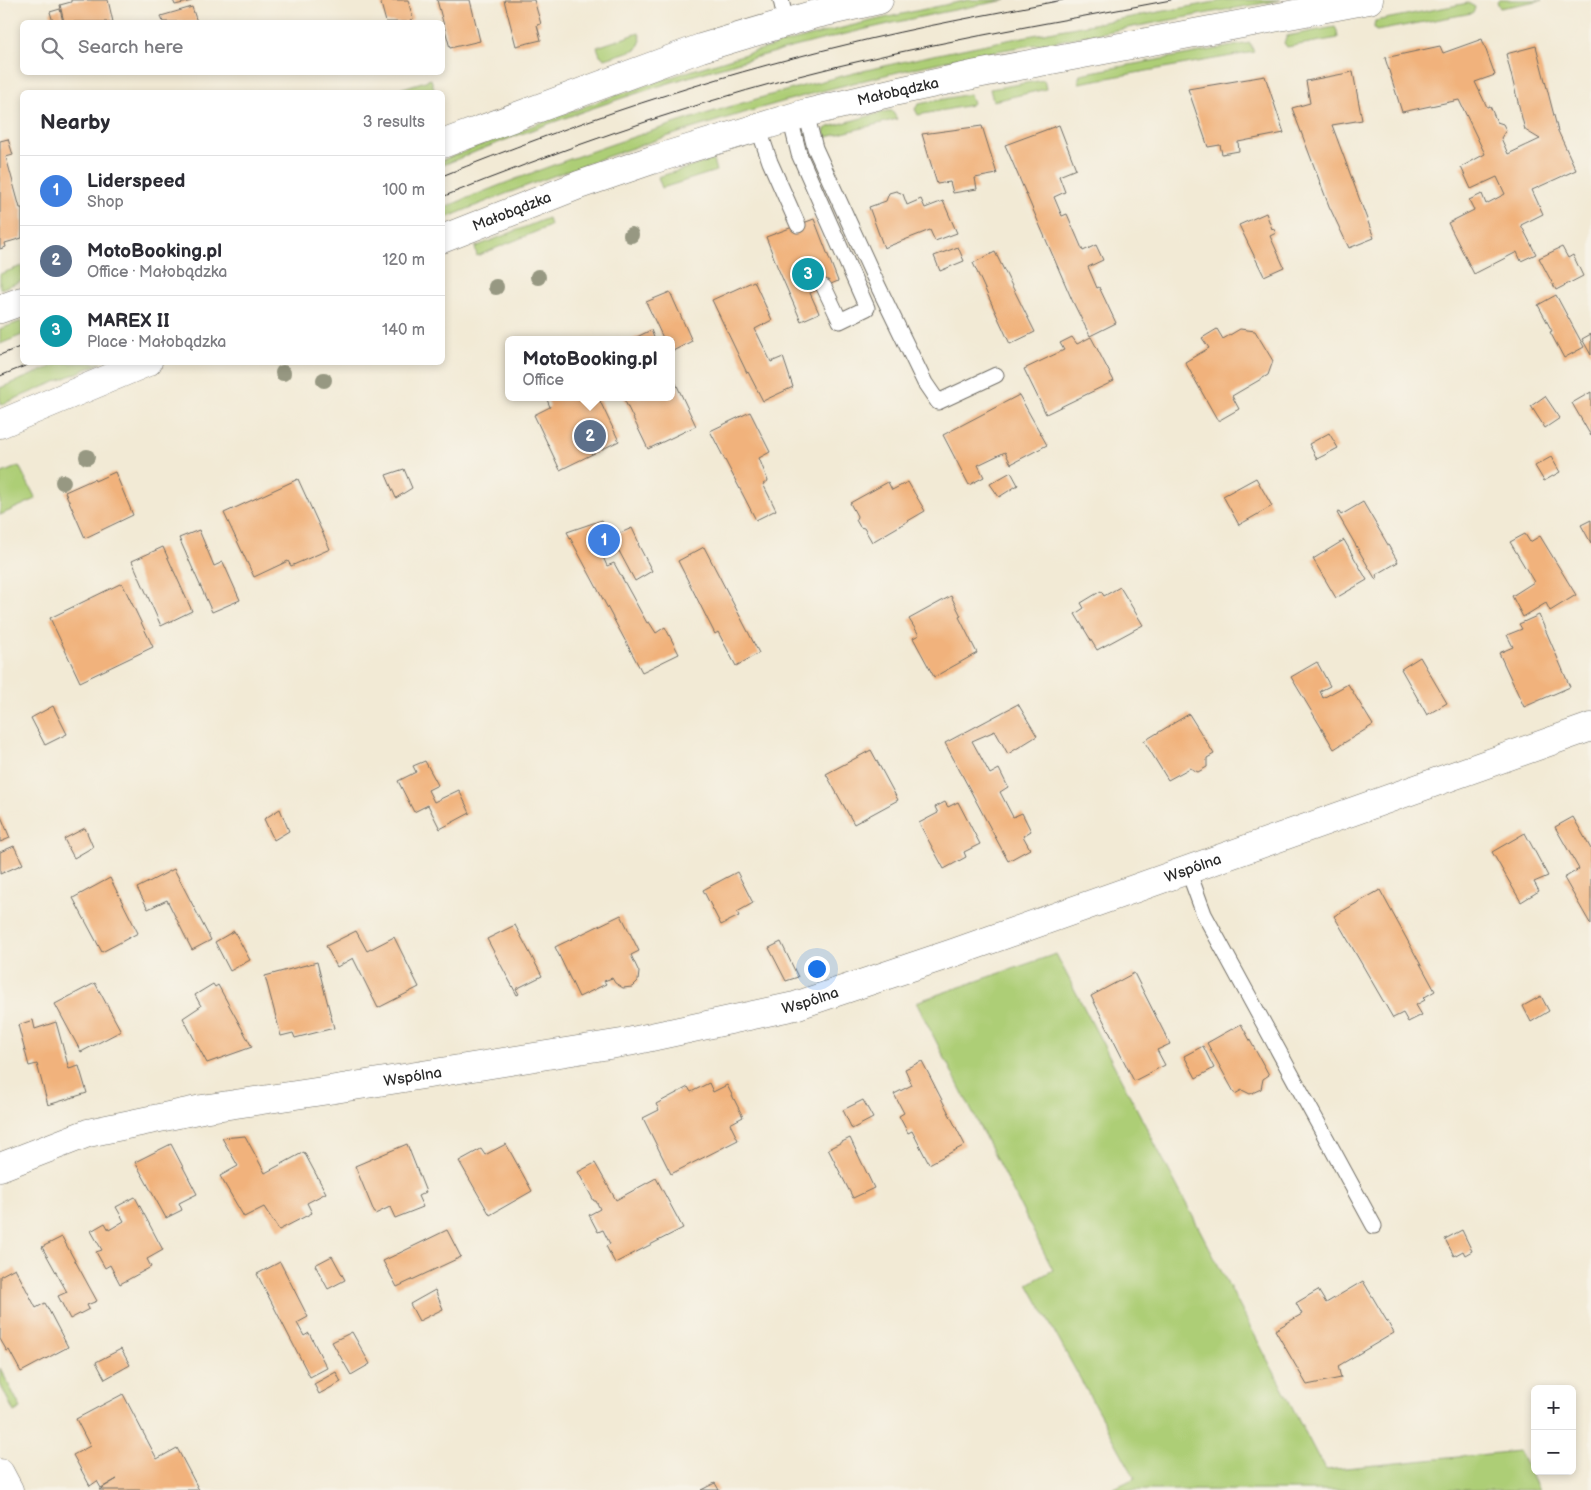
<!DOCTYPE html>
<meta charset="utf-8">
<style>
body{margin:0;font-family:"Balsamiq Sans",sans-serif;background:#f2f2f3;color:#2b2b33}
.controls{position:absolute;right:15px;bottom:15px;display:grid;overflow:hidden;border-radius:8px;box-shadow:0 2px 8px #0003}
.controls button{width:45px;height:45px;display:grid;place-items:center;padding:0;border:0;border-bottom:1px solid #e1e1e2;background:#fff;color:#2b2b33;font:25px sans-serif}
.you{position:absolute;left:816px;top:968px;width:18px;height:18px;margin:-12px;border:4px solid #fff;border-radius:50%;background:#1a73e8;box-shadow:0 0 0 8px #1a73e833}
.badge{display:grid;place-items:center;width:32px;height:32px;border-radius:50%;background:#c8321e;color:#fff;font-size:16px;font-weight:700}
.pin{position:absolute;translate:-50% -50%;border:2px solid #fff;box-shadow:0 1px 5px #0006}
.popup{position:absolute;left:505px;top:336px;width:170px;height:65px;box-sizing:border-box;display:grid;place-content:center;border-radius:8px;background:#fff;filter:drop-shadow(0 1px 4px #0005);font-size:16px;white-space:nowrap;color:#7c7c81}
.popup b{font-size:19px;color:#2b2b33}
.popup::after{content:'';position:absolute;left:50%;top:100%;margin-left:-10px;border:10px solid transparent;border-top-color:#fff}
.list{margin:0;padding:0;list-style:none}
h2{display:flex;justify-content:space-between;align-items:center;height:65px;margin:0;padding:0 20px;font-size:21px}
h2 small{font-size:16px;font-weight:400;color:#7c7c81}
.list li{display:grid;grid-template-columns:32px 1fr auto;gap:15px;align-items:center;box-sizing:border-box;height:70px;padding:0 20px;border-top:1px solid #e1e1e2}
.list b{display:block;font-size:19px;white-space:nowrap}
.list p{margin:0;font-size:16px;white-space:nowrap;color:#7c7c81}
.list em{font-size:16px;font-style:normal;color:#7c7c81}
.icon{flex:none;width:28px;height:28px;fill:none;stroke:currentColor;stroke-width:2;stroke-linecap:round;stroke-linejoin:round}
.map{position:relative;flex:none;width:1591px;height:1490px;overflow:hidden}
.search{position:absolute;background:#fff;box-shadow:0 2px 8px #0003;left:20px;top:20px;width:425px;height:55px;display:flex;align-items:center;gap:12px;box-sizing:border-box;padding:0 18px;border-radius:8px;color:#7c7c81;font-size:19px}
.panel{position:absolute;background:#fff;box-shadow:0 2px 8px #0003;left:20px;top:90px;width:425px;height:275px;border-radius:8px}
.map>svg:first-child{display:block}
.green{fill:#adce76;stroke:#6c7c50}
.building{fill:#f1b27c}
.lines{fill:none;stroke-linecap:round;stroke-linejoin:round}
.lane-casing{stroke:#716e66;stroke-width:17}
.street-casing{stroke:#716e66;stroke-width:29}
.secondary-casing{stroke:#716e66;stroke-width:29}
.lane{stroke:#fff;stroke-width:15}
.street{stroke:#fff;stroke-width:28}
.secondary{stroke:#fff;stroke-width:28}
.tram{stroke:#2b2b2b;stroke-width:1}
.tree{fill:#979882}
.labels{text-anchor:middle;stroke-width:5;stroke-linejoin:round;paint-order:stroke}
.street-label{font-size:15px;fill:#2b2b2b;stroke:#f7f3e8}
</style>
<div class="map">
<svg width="1591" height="1490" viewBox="0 0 1591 1490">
<rect width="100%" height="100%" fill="#f7f3e8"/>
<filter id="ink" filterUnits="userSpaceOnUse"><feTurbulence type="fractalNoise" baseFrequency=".02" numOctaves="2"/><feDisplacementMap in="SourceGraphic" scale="10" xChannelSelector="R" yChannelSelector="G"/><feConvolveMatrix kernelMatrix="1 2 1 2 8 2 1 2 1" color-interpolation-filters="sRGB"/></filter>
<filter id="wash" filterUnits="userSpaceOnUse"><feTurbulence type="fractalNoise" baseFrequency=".0096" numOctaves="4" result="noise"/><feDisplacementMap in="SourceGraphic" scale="20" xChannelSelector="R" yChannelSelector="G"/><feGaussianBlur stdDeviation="1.12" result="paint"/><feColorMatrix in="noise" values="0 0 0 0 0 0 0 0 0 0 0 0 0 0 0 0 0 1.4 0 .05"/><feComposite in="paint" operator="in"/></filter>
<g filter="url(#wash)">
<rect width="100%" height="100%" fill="#f2ead5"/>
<g class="green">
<path d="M969,0H1006C814,35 623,90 443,165V160C537,123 632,88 729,59C808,35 888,16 969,0Z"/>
<path d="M1226,0H1281C1207,13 1132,27 1058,41C1022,47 986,52 950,60C777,98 607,151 443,219V208C569,156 698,113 830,79C960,46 1094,24 1226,0Z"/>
<path d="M1499,0H1542L1500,8L1497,2Z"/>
<path d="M1468,3L1475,7L1474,11L1472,13L1376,31L1374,27L1375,21Z"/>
<path d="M1335,27L1337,31L1338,38L1287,47L1284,43L1287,36Z"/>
<path d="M639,33L641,40L637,49L605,59L600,55L597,47Z"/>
<path d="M1250,43L1254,52L1079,83V78L1080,74Z"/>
<path d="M431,79L435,92H391Z"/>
<path d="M1044,80L1046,89L993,101L990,89Z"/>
<path d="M969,94L973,103L971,105L918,115L915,109L917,106L919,104Z"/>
<path d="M887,111H892L897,119L827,137L824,133L825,129L829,127Z"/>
<path d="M713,160L716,171L662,188L658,177Z"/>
<path d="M548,218L550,226L477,256L475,247Z"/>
<path d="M22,266V281L0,289V274Z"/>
<path d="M22,321V335L0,344V329Z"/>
<path d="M61,363H101L0,405V388Z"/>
<path d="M19,466L36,499L0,515V474Z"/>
<path d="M1056,954L1325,1470L1519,1451L1539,1490H1110L1135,1478L1028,1284L1053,1270L916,1002Z"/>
<path d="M0,1368L21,1408L14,1412L0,1384Z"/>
</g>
<g id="blocks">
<g class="building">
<path d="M71,0H108L113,22H64L60,5L71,2Z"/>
<path d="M173,0H192V1L175,5Z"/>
<path d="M380,0H408L413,19L410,20L411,22H386Z"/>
<path d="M437,0H470L480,41L450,48Z"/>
<path d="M504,0H534L541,24L537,25L541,40L516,46Z"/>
<path d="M192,7L197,22H163L161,16Z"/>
<path d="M60,9L63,22H53L50,12Z"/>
<path d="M1482,39L1495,75L1475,82L1487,107L1490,106L1497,122L1503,124L1506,130L1501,138L1508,154L1540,139L1525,130L1506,54L1536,46L1558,131L1576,170L1532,190L1543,214L1521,225L1536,254L1521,261L1517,252L1474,274L1448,223L1474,210L1469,200L1482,194L1486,204L1505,194L1497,177L1471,189L1461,167L1485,154L1459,100L1402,112L1385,58L1440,46L1443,53Z"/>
<path d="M1353,72L1362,120L1332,125L1374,238L1349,248L1329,206L1292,108L1310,103L1306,81Z"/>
<path d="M1265,76L1284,133L1238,142L1239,151L1222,154L1220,145L1208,147L1188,89Z"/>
<path d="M1059,125L1076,169L1059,176L1065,192L1054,197L1062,216L1067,214L1083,251L1096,245L1103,260L1088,267L1097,288L1099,287L1116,323L1090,336L1072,300L1005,145Z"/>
<path d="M982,126L997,174L975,178L977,189L953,193L950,182L937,184L922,134Z"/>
<path d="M8,139L13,155L6,157L20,208H22V238L5,243L6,247L0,249V141Z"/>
<path d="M896,191L903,194L907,205L921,199L925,208L943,201L957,233L935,241L930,230L884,248L869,207L886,201L889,193Z"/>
<path d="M1266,213L1272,229L1273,228L1276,233L1270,236L1284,267L1264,276L1239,225Z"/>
<path d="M814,219L838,281L810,293L819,313L801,321L777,266L766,237Z"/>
<path d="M958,247L964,261L940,271L934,256Z"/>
<path d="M1562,247L1568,258L1573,255L1583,276L1556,290L1539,258Z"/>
<path d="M995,252L1035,332L1010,344L973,263Z"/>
<path d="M754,281L772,320L755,329L771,362L783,357L793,387L763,401L748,372L747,373L712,300Z"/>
<path d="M670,292L692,341L671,352V340H664L646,302Z"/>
<path d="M1556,295L1584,347L1564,358L1550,332L1552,331L1538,305Z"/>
<path d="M1217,329L1223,339L1240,329L1255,331L1273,361L1268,375L1232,396L1239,409L1218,421L1185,362L1209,348L1202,338Z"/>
<path d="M651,330L655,340H631Z"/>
<path d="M1591,334V355L1582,339Z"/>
<path d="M1072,337L1077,344L1091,337L1114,381L1046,414L1024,369L1064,350L1060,343Z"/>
<path d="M671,373L696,426L648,449L623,397H671Z"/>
<path d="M1591,392V436L1572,403Z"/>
<path d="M1019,395L1047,445L1011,464L1005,452L978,465L984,477L969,485L943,435Z"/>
<path d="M1545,396L1560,418L1545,428L1531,406Z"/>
<path d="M546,397H598L619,441L560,470L534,415L550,407Z"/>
<path d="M750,412L770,452L759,458L768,481L763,484L776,510L756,520L710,431Z"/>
<path d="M1329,433L1338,448L1317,459L1309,444Z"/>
<path d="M1551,457L1560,472L1544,481L1535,466Z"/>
<path d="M404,469L412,488L396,498L386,475Z"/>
<path d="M115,472L133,515L85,538L65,492L94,479L95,481Z"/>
<path d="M1011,472L1018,485L999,497L990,484Z"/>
<path d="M1256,478L1272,506L1239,525L1223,496Z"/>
<path d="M298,479L330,549L291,566L288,561L254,577L224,513Z"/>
<path d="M888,482L892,490L908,482L925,511L872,542L864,528L860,527L856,520L857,516L850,503Z"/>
<path d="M1363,502L1398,562L1376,575L1378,579L1376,580L1337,513L1339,512L1341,515Z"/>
<path d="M602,520L611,537L632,528L639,543L638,544L652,571L635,581L619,551L603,557L607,566L614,563L647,623L649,622L656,633L665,627L679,654L642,672L567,532Z"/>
<path d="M1591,520V543L1581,525Z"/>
<path d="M199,530L214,566L223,562L240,600L212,612L179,538Z"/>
<path d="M1525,534L1530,542L1540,536L1576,595L1550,611L1546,603L1523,617L1512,596L1534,582L1510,542Z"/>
<path d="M1344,540L1367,580L1336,598L1313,559Z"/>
<path d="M163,547L192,611L161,626L132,561Z"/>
<path d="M704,547L759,653L736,666L718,632L715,634L678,561Z"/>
<path d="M122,583L153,647L80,682L50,618Z"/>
<path d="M1120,587L1143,625L1097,650L1075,614L1084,608L1081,603L1101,591L1104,596Z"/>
<path d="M951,596L961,616L959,617L977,653L934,677L913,638L919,635L909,619Z"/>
<path d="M1539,615L1570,687L1524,707L1499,653L1513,647L1507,635L1522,629L1519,624Z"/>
<path d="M1420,657L1447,703L1427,715L1401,669Z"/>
<path d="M1317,662L1330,686L1320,691L1323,698L1348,684L1373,725L1334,749L1291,677Z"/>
<path d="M1018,704L1037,736L1008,754L995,731L972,741L990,774L999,769L1008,787L1000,792L1013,817L1022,813L1031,831L1023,836L1030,849L1008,861L945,743Z"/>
<path d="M53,706L67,734L45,745L31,718Z"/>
<path d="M1189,714L1214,754L1207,758V767L1198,772L1190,768L1168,780L1144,741Z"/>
<path d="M871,750L898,800L854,824L826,774Z"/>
<path d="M425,761L438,785L428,790L434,802L459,790L470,813L440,829L428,805L414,812L398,781L416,772L413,766Z"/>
<path d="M945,802L948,807L958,802L980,844L964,852L966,857L944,869L919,823L938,813L935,807Z"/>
<path d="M280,809L289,831L274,840L264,819Z"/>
<path d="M0,814L10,838L0,842Z"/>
<path d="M1573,817L1591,849V925L1564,878L1579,869L1555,827Z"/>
<path d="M85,828L93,847L74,858L64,839Z"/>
<path d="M1525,833L1548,876L1534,882L1539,891L1521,902L1492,852Z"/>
<path d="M14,846L23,864L0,874V852Z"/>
<path d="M174,869L211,940L192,950L167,900L148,909L137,888Z"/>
<path d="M737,872L753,903L737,912L739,916L721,925L703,890Z"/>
<path d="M110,878L138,933L102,952L73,898Z"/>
<path d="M1380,890L1435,991L1423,998L1425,1000L1416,1005L1422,1015L1408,1022L1403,1013L1393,1018L1334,916Z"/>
<path d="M621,915L639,951L631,955L639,972L638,981L632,987L623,988L615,983L612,978L604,981L606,984L579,997L555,947Z"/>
<path d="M515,925L542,976L516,989L519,994L517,995L487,939Z"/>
<path d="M234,931L250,960L230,971L215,942Z"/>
<path d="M356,931L367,951L394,937L419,987L378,1008L353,958L337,967L326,946Z"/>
<path d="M781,942L798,977L786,981L769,948Z"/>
<path d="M317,962L334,1028L295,1038L293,1033L281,1036L265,976Z"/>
<path d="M1134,973L1170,1044L1157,1050L1165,1065L1134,1081L1091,996Z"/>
<path d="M95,983L121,1031L81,1052L55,1004Z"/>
<path d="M213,984L215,987L218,985L252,1047L207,1063L183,1018L201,1006L195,995Z"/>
<path d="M1541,996L1549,1011L1531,1022L1523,1006Z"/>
<path d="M33,1020L35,1029L56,1022L69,1069L79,1066L87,1093L48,1105L37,1064L29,1066L18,1025Z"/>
<path d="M1241,1024L1269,1075L1263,1079L1261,1089L1250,1094L1242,1090L1235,1094L1207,1043Z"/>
<path d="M1203,1046L1214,1068L1196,1078L1184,1056Z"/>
<path d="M922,1061L965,1145L929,1164L912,1131L908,1133L899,1116L904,1113L894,1094L912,1085L905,1069Z"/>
<path d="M709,1083L713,1092L727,1085L743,1117L730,1124L738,1140L671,1174L643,1118L659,1110L656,1104L688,1087L691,1092Z"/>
<path d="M863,1100L873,1118L852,1129L843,1110Z"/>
<path d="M245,1136L265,1173L304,1152L326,1193L307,1203L312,1213L279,1230L264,1207L244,1217L220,1176L238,1166L222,1138Z"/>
<path d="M850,1138L874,1188L853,1198L828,1149Z"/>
<path d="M171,1144L197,1194L179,1203L182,1210L166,1218L135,1162Z"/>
<path d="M407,1144L426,1192L418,1196L423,1207L395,1218L390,1207L375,1214L355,1166Z"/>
<path d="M506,1144L532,1191L490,1215L459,1161L481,1149L485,1155Z"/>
<path d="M595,1163L616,1200L656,1178L683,1228L615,1263L606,1246L610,1244L603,1230L598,1232L589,1215L600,1209L596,1201H594L578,1172Z"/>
<path d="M135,1197L163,1250L147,1259L151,1267L120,1284L110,1265L105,1268L96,1252L102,1250L91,1231L105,1223L109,1230L124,1221L116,1207Z"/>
<path d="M447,1230L461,1257L397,1287L383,1261Z"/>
<path d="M1462,1230L1472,1251L1465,1255L1463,1251L1454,1256L1445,1239Z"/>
<path d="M62,1237L97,1301L87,1305L89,1309L70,1319L58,1296L67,1292L42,1247Z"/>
<path d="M332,1256L345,1280L328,1289L315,1265Z"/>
<path d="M280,1262L308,1317L297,1323L304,1336L309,1333L327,1368L310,1377L257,1274Z"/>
<path d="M15,1268L36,1308L45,1303L68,1347L21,1372L9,1350L7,1351L0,1339V1276Z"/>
<path d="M1363,1281L1394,1333L1338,1366L1341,1378L1307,1385L1275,1330L1302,1314L1296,1303L1318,1290L1326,1303Z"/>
<path d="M435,1290L443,1309L419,1321L410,1304Z"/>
<path d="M352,1332L370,1364L351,1375L332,1342Z"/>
<path d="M121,1349L130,1365L105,1379L96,1362Z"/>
<path d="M336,1372L341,1382L319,1394L314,1384Z"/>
<path d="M123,1394L157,1459L177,1448L199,1490H99L117,1479L101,1488L97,1481L90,1486L73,1455L90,1446L76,1419Z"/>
<path d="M715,1483L719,1490H701Z"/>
</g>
</g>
</g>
<g filter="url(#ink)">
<use href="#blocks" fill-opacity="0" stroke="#716e66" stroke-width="1"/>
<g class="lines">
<g class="lane-casing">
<g id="lane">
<path d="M781,0L786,22"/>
<path d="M806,113L815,148L879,288L925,383L938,402L996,375"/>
<path d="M790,118L799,154L867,308L840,321L824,287"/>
<path d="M758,127L770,162L798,225"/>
<path d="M1188,870L1204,914L1374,1226"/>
</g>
</g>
<g class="street-casing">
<g id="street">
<path id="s1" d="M0,1167L88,1133L202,1109L329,1090L628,1042L795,1006L953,953L1591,727"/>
</g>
</g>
<g class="secondary-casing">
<g id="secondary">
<path d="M442,144L701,48L812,15L879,0"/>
<path id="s2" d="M442,239L579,185L652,160L806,113L894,92L977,74L1369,0"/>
<path d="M0,309L22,301"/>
<path d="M0,424L148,362"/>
<path d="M0,1473L9,1490"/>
</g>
</g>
<use href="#lane" class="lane"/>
<use href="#street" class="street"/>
<use href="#secondary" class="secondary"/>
<g class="tram">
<path d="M442,176C574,123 707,78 845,45C917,27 990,14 1063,0"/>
<path d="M442,197C557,151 672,110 791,78C916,45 1044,24 1171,0"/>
<path d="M0,355L22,346"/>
<path d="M0,376L35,362"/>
</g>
</g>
<g class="tree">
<circle cx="631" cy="235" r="8"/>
<circle cx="538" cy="277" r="8"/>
<circle cx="496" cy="287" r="8"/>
<circle cx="283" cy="373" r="8"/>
<circle cx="324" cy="380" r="8"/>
<circle cx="87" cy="457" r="8"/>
<circle cx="63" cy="482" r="8"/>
</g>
</g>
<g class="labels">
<g class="street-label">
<text dy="5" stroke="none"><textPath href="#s2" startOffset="480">Małobądzka</textPath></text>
<text dy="5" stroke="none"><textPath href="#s2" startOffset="75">Małobądzka</textPath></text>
<text dy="5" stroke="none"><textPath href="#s1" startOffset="1234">Wspólna</textPath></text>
<text dy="5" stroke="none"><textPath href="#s1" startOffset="829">Wspólna</textPath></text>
<text dy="5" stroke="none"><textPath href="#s1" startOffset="424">Wspólna</textPath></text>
</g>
</g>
</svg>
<div class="controls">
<button>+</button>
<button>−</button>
</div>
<div class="you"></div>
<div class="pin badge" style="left:604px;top:540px;background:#3f7fe0">1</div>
<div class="pin badge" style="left:590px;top:436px;background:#5c6f8a">2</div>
<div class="popup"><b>MotoBooking.pl</b>Office</div>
<div class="pin badge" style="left:808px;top:274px;background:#0f9aa8">3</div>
<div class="search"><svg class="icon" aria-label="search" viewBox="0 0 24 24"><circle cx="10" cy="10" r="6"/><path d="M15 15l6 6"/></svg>Search here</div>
<section class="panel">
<h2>Nearby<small>3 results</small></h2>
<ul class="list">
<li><span class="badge" style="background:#3f7fe0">1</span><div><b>Liderspeed</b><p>Shop</p></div><em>100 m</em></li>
<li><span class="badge" style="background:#5c6f8a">2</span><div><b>MotoBooking.pl</b><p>Office · Małobądzka</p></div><em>120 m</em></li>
<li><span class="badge" style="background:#0f9aa8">3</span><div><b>MAREX II</b><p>Place · Małobądzka</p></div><em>140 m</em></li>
</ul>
</section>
</div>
